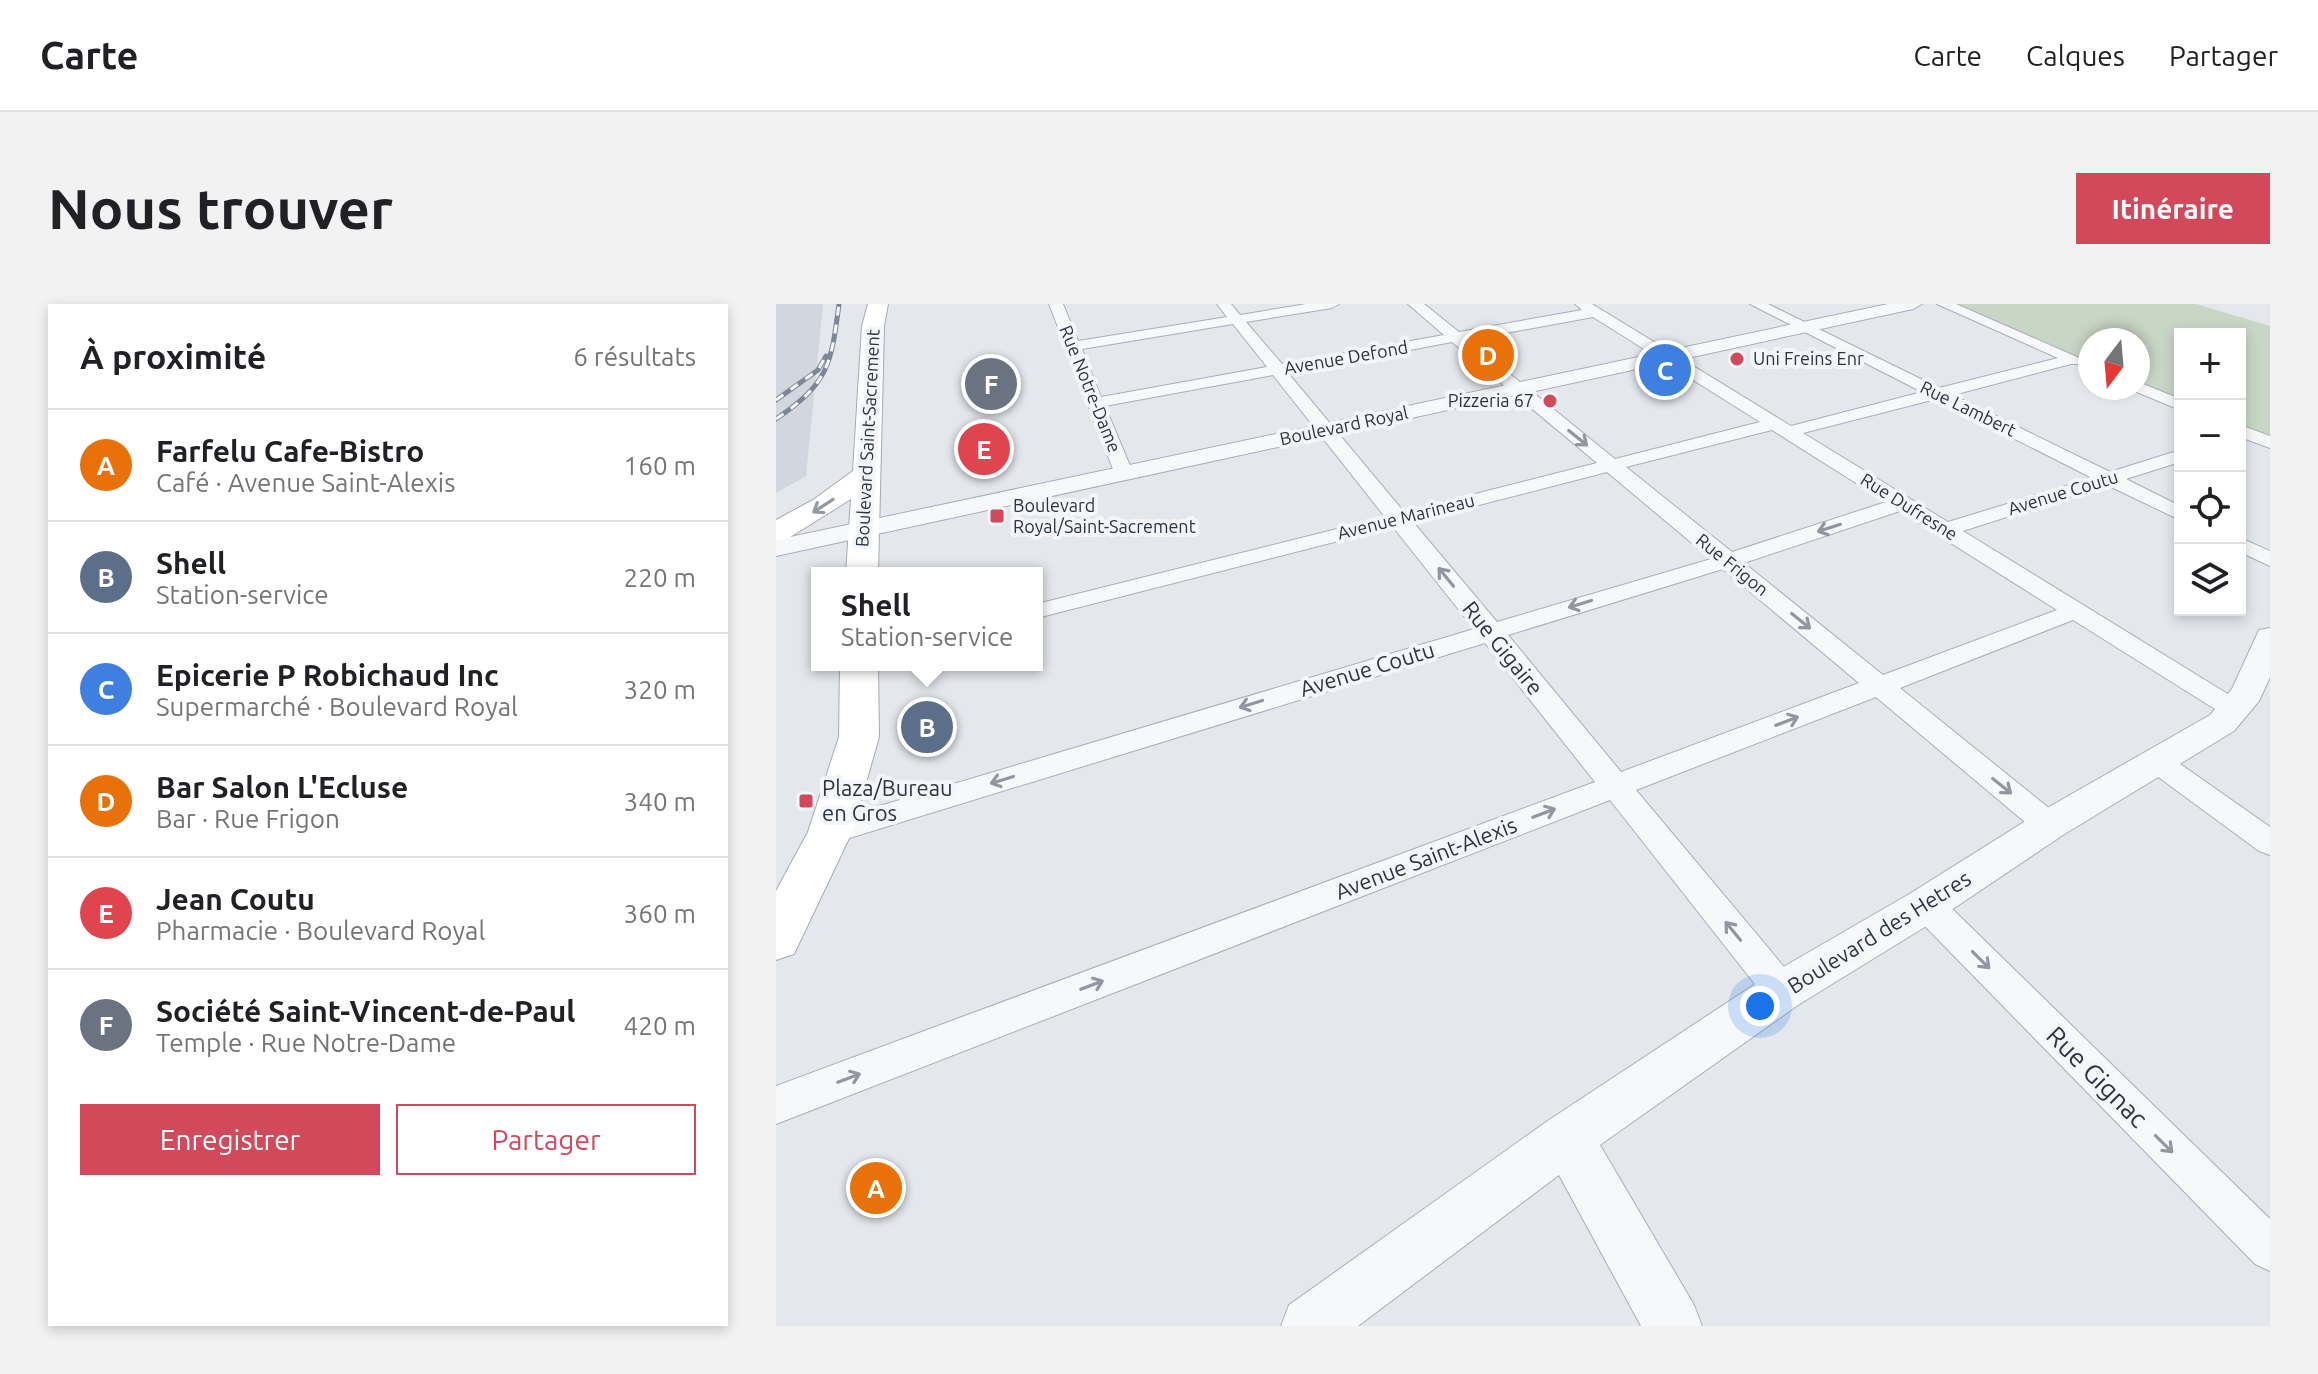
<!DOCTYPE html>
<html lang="fr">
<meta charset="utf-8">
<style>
body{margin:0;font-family:Ubuntu,sans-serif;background:#f2f2f2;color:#202124}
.controls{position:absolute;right:24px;top:24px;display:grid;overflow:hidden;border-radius:0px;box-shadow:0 4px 12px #0003}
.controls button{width:72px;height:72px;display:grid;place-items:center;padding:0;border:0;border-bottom:2px solid #e0e0e0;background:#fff;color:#202124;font:40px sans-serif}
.compass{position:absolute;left:1302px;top:24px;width:72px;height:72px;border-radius:50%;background:#fff;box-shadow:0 4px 12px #0003;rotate:196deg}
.you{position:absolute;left:984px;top:702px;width:28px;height:28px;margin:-20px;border:6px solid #fff;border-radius:50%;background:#1a73e8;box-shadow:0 0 0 12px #1a73e833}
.badge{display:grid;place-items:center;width:52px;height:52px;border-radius:50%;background:#d1495b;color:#fff;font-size:26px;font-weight:700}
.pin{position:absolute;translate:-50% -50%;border:4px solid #fff;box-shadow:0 2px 8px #0006}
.popup{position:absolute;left:35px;top:263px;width:232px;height:104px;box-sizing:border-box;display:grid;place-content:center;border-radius:0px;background:#fff;filter:drop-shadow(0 2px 6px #0005);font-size:26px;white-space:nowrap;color:#757577}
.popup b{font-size:30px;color:#202124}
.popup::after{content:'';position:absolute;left:50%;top:100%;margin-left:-16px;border:16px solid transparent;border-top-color:#fff}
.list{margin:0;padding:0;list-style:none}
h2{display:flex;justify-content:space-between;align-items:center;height:104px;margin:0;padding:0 32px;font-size:34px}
h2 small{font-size:26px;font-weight:400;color:#757577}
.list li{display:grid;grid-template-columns:52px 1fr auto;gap:24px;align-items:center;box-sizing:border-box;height:112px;padding:0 32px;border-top:2px solid #e0e0e0}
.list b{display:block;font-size:30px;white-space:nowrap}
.list p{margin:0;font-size:26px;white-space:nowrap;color:#757577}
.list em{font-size:26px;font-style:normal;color:#757577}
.actions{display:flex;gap:16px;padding:24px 32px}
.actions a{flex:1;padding:18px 0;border:2px solid #d1495b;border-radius:0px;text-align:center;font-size:28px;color:#d1495b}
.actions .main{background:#d1495b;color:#fff}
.icon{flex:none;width:44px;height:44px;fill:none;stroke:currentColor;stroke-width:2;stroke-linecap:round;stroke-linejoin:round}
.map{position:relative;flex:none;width:1494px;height:1022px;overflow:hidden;border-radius:0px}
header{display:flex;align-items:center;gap:48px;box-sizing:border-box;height:112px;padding:0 40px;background:#fff;border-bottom:2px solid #e0e0e0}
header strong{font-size:38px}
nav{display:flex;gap:44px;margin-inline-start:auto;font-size:28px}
.intro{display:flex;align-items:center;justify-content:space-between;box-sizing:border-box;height:192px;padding:0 48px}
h1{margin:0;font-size:56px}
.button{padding:20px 36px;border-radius:0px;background:#d1495b;color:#fff;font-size:28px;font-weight:700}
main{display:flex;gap:48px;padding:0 48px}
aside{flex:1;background:#fff;border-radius:0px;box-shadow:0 4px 12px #0003}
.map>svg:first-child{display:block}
.built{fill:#d2d6de}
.green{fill:#c9d6c5}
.building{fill:#bbc0ca}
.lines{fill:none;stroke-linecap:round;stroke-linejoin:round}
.minor-casing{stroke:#a9aeb7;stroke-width:2}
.tertiary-casing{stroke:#a9aeb7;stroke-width:2}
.primary-casing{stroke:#a3abb8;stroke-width:2}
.minor{fill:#f7f8fa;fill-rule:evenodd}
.tertiary{fill:#f7f8fa;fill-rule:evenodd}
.primary{fill:#fff;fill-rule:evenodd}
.rail-casing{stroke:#7d8696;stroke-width:5}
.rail{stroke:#f4f6f9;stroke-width:3;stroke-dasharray:9;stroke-linecap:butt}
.oneway{stroke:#9196a0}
.oneway2{stroke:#959aa2}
.poi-dot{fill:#d1495b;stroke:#f4f6f9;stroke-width:3}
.labels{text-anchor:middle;stroke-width:8;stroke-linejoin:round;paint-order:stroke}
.far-street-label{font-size:18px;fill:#2b3445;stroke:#f4f6f9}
.far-poi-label{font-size:18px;fill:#2b3445;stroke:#f4f6f9;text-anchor:start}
.street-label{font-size:22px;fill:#2b3445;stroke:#f4f6f9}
.poi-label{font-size:22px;fill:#2b3445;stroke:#f4f6f9;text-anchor:start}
.near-street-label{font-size:26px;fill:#2b3445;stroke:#f4f6f9}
</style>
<header>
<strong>Carte</strong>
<nav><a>Carte</a><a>Calques</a><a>Partager</a></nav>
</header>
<div class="intro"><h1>Nous trouver</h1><a class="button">Itinéraire</a></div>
<main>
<aside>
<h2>À proximité<small>6 résultats</small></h2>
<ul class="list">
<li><span class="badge" style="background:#e8710a">A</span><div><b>Farfelu Cafe-Bistro</b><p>Café · Avenue Saint-Alexis</p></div><em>160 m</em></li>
<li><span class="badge" style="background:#5c6f8a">B</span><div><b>Shell</b><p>Station-service</p></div><em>220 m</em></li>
<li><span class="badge" style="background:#3f7fe0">C</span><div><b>Epicerie P Robichaud Inc</b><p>Supermarché · Boulevard Royal</p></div><em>320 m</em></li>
<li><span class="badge" style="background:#e8710a">D</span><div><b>Bar Salon L'Ecluse</b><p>Bar · Rue Frigon</p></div><em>340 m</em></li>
<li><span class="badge" style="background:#e0444e">E</span><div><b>Jean Coutu</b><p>Pharmacie · Boulevard Royal</p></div><em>360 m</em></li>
<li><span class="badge" style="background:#6b7280">F</span><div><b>Société Saint-Vincent-de-Paul</b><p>Temple · Rue Notre-Dame</p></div><em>420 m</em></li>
</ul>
<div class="actions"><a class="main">Enregistrer</a><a>Partager</a></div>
</aside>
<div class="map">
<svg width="1494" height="1022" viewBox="0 0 1494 1022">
<rect width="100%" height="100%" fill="#e4e7ec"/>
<path class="built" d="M0,0H47L30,172L0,189Z"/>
<path class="green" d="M1168,0H1420L1494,22V138L1464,126V30H1404V100L1362,83V36H1314V62Z"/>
<path class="building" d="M227,68L232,90L207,94L202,73Z"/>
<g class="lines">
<g class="minor-casing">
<g id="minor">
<path d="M273,0H287L302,37L451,13L441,0H455L464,11L530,0H563L556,4L470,18L506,60L668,31L632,0H648L683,28L806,6L799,0H816L1015,122L1146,88L974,0H992L1163,84L1282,54L1161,0H1180L1310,57L1308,60H1295L1177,91L1334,168L1404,146V158L1350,175L1404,202V216L1331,181L1187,227L1468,400L1472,406L1468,412L1459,415L1450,412L1297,316L1124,384L1284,513L1288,521L1284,529L1273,533L1262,529L1100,393L860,486L1019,676L1024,687L1019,698L1006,703L993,698L834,496L0,820V782L819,478L709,339L54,540L43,536L39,528L43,520L698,325L617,223L261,314V300L609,213L497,71L329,102L357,169L347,175L340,173ZM817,13L984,118L839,155L692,36ZM457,20L491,63L325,93L306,45ZM676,38L821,159L628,208L512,69ZM1160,95L1316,174L1172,218L1027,129ZM996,126L1110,198L956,248L850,163ZM831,168L935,255L721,318L637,218ZM1124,207L1281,306L1107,371L968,259ZM947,265L1083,379L845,468L732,331Z"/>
<path d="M1362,78L1404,95V106L1356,86L1354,84H1362Z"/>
<path d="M1464,121L1494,132V144L1464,133Z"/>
<path d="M1464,234L1494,247V262L1464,248Z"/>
<path d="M1380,447L1390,450L1494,523V551L1483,547L1370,464L1366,457L1370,450Z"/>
<path d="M1150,587L1162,591L1494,915V967L1479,960L1138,611L1134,601L1138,591Z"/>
</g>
</g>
<g class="tertiary-casing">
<g id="tertiary">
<path d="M1112,0H1146L1137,5L0,252V236Z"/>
<path d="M1494,324V373L1483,397L1458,427L1287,531L1165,613L1022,701L824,841L918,1001L926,1022H865L783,871L582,1022H505L513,1001L773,816L990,673L1135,589L1259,511L1434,411L1456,385L1483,326Z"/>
</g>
</g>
<g class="primary-casing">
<g id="primary">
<path d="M92,0H112L108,22L102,269H70L75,195L11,235L0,237V216L37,196L77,167L86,22Z"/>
<path d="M64,361H102L103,433L76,528L18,650L0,656V587L32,528L63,433Z"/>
</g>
</g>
<use href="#minor" class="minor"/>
<use href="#tertiary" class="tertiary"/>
<use href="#primary" class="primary"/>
<g class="rail-casing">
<g id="rail">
<path d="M0,96L42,66L50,52"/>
<path d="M0,115C53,79 55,61 63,0"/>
</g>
</g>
<use href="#rail" class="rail"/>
</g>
<defs><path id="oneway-shaft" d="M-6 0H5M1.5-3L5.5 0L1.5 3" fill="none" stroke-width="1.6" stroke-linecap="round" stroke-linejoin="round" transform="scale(2)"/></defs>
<g class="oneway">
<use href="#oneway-shaft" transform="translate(802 134) rotate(39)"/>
<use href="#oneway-shaft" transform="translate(1053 224) rotate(162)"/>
<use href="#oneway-shaft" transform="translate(670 273) rotate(-129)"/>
<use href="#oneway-shaft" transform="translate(804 300) rotate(163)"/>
<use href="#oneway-shaft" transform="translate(1025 317) rotate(39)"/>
<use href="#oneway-shaft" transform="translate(475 400) rotate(163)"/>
<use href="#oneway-shaft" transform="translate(1011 417) rotate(-21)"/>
<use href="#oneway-shaft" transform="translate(226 476) rotate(163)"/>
<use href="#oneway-shaft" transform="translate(1226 482) rotate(39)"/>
<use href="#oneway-shaft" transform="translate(768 509) rotate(-21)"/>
<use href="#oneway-shaft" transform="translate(957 627) rotate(-129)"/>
<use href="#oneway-shaft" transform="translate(1205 656) rotate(45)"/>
<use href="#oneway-shaft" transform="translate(316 681) rotate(-21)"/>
<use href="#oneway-shaft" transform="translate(73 774) rotate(-21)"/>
<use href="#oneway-shaft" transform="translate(1388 840) rotate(45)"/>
</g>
<use class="oneway2" href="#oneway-shaft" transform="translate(47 202) rotate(147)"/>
<g class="poi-dot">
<circle cx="961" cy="55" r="8"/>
<circle cx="774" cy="97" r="8"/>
<rect x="213" y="204" width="16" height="16" rx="4"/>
<rect x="22" y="489" width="16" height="16" rx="4"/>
</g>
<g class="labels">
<g class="far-street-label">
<text transform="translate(570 54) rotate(-10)" y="6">Avenue Defond</text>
<text transform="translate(314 85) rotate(68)" y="6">Rue Notre-Dame</text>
<text transform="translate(1192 105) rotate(26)" y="6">Rue Lambert</text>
<text transform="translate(568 122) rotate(-12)" y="6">Boulevard Royal</text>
<text transform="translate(92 134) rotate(-87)" y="6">Boulevard Saint-Sacrement</text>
<text transform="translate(1287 189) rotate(-17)" y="6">Avenue Coutu</text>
<text transform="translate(1133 203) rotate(32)" y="6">Rue Dufresne</text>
<text transform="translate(630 213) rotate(-14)" y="6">Avenue Marineau</text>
<text transform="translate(956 261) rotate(39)" y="6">Rue Frigon</text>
</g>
<g class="far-poi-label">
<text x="977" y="61">Uni Freins Enr</text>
<text x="758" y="103" text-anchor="end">Pizzeria 67</text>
<text x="237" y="208">Boulevard<tspan x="237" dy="21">Royal/Saint-Sacrement</tspan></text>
</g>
<g class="street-label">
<text transform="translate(727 344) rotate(51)" y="8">Rue Gigaire</text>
<text transform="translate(591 365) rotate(-17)" y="8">Avenue Coutu</text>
<text transform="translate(650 554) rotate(-21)" y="8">Avenue Saint-Alexis</text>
<text transform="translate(1103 628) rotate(-32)" y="8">Boulevard des Hetres</text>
</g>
<g class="poi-label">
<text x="46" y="492">Plaza/Bureau<tspan x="46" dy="25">en Gros</tspan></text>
</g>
<g class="near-street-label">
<text transform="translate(1321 773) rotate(45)" y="9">Rue Gignac</text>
</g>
</g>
</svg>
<div class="controls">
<button>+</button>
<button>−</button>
<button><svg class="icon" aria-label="locate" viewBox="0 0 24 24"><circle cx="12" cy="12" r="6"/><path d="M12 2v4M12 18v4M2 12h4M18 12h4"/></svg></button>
<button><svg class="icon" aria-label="layers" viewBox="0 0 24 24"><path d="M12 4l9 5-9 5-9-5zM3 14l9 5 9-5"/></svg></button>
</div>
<svg class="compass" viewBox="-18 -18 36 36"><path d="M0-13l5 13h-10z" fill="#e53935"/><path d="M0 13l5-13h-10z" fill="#757577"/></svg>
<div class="you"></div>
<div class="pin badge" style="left:100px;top:884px;background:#e8710a">A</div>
<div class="pin badge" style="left:151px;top:423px;background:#5c6f8a">B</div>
<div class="popup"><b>Shell</b>Station-service</div>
<div class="pin badge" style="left:889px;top:66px;background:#3f7fe0">C</div>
<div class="pin badge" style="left:712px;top:51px;background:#e8710a">D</div>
<div class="pin badge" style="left:208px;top:145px;background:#e0444e">E</div>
<div class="pin badge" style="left:215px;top:80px;background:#6b7280">F</div>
</div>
</main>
